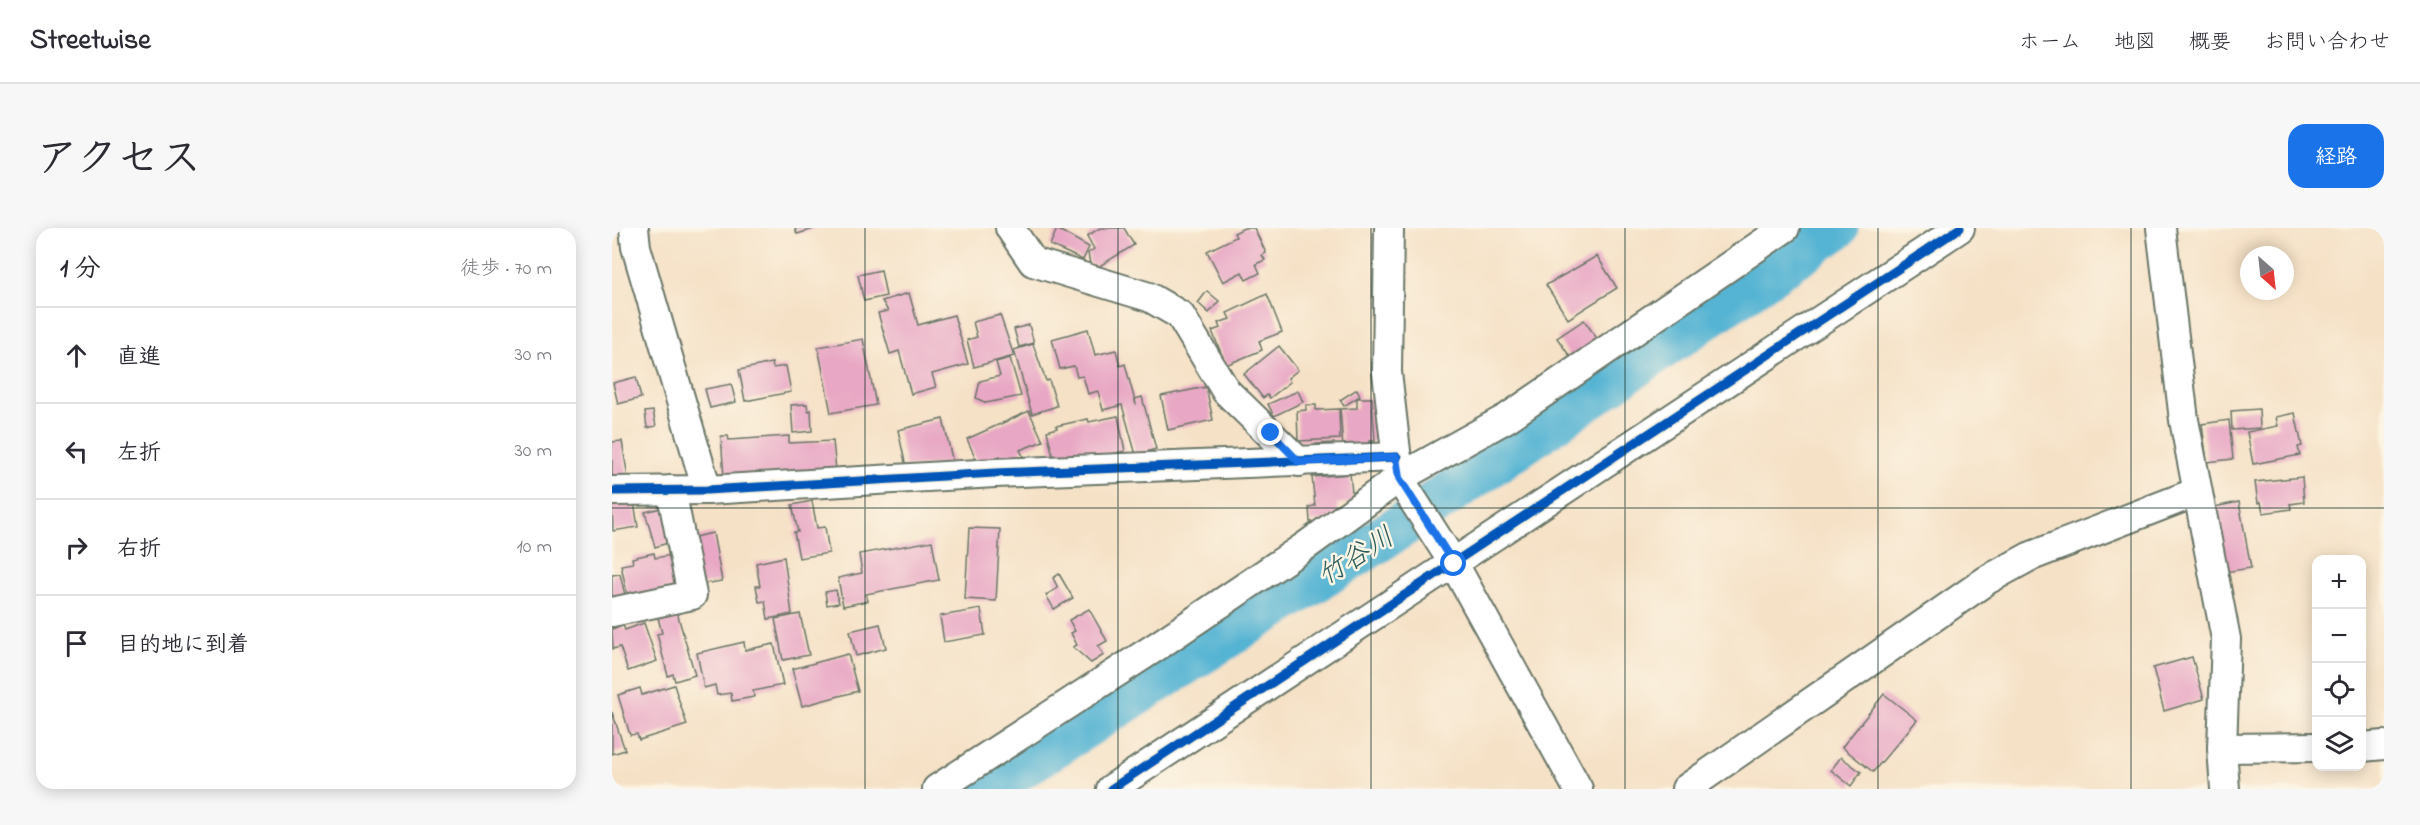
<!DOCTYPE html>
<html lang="ja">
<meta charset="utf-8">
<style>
body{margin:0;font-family:"Indie Flower","Klee One",sans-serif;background:#f7f7f7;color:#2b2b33}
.controls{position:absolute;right:18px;bottom:18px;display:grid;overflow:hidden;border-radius:12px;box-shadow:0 3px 15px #0003}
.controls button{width:54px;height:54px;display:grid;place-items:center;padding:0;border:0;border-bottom:2px solid #e1e1e2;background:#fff;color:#2b2b33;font:30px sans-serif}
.compass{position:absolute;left:1628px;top:18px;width:54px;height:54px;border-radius:50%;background:#fff;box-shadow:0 3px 15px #0003;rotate:153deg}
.stop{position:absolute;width:18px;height:18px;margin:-14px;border:4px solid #1a73e8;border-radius:50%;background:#fff}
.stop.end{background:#1a73e8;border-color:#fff;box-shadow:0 2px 6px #0008}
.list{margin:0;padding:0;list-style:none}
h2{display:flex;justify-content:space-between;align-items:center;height:78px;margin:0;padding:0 24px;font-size:26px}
h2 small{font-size:20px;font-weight:400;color:#7c7c81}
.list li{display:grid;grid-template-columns:39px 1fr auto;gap:18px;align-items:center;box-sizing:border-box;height:96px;padding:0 24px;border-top:2px solid #e1e1e2}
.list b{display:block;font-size:22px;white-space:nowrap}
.list em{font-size:20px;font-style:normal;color:#7c7c81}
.icon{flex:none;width:33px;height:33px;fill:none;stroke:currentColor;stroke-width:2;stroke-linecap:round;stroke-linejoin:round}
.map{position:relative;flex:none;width:1772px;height:561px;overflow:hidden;border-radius:18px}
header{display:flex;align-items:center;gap:36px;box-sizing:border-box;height:84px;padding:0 30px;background:#fff;border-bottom:2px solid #e1e1e2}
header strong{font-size:28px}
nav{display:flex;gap:33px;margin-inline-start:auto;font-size:21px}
.intro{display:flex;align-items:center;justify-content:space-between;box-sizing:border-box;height:144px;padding:0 36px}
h1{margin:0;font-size:42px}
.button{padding:15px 27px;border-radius:18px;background:#1a73e8;color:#fff;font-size:21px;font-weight:700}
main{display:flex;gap:36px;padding:0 36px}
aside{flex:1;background:#fff;border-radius:18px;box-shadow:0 3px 15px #0003}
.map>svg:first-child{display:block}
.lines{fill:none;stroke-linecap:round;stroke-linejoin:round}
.river{stroke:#54b4d3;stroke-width:45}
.building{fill:#e8a7c4}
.minor-casing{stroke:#6a7667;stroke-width:32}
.minor{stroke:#fff;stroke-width:28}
.cycleway-casing{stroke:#fcf5e5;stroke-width:13}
.cycleway{stroke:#0057b8;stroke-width:9}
.route{stroke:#1a73e8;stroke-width:8}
.grid{fill:none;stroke:#1f3d34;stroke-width:1.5;stroke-opacity:0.55}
.labels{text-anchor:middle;stroke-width:5;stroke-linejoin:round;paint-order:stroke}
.water-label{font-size:28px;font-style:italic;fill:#2c5b5c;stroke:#fcf5e5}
</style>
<header>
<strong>Streetwise</strong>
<nav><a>ホーム</a><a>地図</a><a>概要</a><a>お問い合わせ</a></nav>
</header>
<div class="intro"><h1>アクセス</h1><a class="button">経路</a></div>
<main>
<aside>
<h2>1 分<small>徒歩 · 70 m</small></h2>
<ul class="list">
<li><svg class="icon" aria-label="ahead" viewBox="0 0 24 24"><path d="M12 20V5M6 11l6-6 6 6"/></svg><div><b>直進</b></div><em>30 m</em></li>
<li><svg class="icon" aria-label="left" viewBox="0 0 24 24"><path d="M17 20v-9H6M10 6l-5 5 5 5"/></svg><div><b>左折</b></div><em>30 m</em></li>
<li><svg class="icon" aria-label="right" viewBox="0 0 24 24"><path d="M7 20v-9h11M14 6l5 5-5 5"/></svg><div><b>右折</b></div><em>10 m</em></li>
<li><svg class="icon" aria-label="arrive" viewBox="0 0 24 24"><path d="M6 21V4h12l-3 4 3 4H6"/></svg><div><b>目的地に到着</b></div></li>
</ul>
</aside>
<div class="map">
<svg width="1772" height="561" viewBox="0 0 1772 561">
<rect width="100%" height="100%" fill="#fcf5e5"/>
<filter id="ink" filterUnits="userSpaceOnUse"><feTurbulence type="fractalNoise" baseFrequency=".0167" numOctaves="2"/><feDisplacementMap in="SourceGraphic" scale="12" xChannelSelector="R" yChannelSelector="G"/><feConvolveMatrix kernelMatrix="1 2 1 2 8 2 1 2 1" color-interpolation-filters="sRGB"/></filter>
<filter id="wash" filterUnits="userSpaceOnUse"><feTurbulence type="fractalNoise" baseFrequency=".008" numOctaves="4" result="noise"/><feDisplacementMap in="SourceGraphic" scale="24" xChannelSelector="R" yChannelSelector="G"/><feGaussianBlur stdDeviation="1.35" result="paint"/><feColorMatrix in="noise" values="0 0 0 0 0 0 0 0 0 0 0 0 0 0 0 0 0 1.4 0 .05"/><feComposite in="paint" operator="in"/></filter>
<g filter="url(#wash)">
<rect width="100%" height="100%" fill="#f5e1c6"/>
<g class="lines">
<path class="river" d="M374,561L789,298L1224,0"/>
</g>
<g id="blocks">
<g class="building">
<path d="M183,0H202V1L185,6Z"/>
<path d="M488,0H512L522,17L486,39L478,36L476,25L482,21L475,8Z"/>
<path d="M632,0H642L654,25L650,27L653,32L644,36L648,45L634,52L630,44L611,54L595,23L624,9L622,5Z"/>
<path d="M445,1L477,19L471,32L438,17Z"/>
<path d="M985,28L1005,60L956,91L934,57Z"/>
<path d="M269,42L274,68L252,73L246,47Z"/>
<path d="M595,63L607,73L597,85L586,75Z"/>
<path d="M297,65L306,97L342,87L356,136L320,146L324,159L299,166L287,123L278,126L266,85L276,83L270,73Z"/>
<path d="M655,66L670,104L647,113L650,122L614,137L600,103L608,100L606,95L618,91L615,85Z"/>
<path d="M388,87L402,128L362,139L355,112L365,109L361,94Z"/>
<path d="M972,92L986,112L959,130L945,110Z"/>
<path d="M417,97L422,115L407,119L402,101Z"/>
<path d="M476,101L483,127L504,122L508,138L513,136L524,177L523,171L530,169L544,221L524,227L510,177L491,182L486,163L476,166L471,148L465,149L462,138L448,141L440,111Z"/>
<path d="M251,111L264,177L219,185L206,119Z"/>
<path d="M421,116L434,153L437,152L445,178L420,186L402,122Z"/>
<path d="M667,118L686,142L676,150L678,154L658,170L655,167L651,170L632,146Z"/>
<path d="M398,130L409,168L374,175L364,170L368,153L388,148L384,134Z"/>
<path d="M160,135L161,140L174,138L179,164L133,173L127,142Z"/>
<path d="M24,149L29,170L6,176L1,155Z"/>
<path d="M119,156L124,174L98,180L93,161Z"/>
<path d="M594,159L601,192L556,202L549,168Z"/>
<path d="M745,161L748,168L732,178L728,172Z"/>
<path d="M686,163L691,174L662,188L656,176Z"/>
<path d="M745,170H760L763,213H758V218L731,220L728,181L745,180Z"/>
<path d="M195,176L196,183L199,182L200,203L181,205L179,177Z"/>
<path d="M694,177H704V182L727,181L728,211L686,213L685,183L694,182Z"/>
<path d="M1647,181L1648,200L1620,202L1619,183Z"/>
<path d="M41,183L44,198L35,200L33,184Z"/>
<path d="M417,183L431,213L408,222L411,228L392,237L388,228L367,238L355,211Z"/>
<path d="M1683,185L1690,218L1686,219L1688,227L1641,236L1635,204L1666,198L1664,189Z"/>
<path d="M506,188L513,223L452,236L442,233L435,203L445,200L444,198L476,191L477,194Z"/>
<path d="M331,191L341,235L294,239L286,202Z"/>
<path d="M1617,192L1621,231L1595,234L1590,196Z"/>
<path d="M109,208H116L117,212L177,208V215L221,213L224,242L112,249Z"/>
<path d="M10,213L16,250L0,252V214Z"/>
<path d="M722,215L723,222L704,223V216Z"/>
<path d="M738,246L741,274L725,276L726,284L717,292L698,294L697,279L703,278L700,249Z"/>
<path d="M1690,249L1692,274L1678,276L1679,281L1651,285L1649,274L1646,275L1643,254Z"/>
<path d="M200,273L205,300L213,299L217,325L187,330L182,304H186L180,277Z"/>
<path d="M22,274L26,299L1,303L0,278Z"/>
<path d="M1627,274L1639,340L1613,344L1602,279Z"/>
<path d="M53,279L62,313L43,319L33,284Z"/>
<path d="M357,300L388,301L384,373L353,371Z"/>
<path d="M101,305L110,353L87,357L78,310Z"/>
<path d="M320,313L327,352L254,366L256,373L231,378L226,350L250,345L247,326Z"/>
<path d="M42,325L43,330L65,326L71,358L16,370L9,337L21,335L20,330Z"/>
<path d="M172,329L180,386L156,391L153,373L147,374L144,358H148L144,335Z"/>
<path d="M8,346L14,371L0,374V347Z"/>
<path d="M447,346L461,370L442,381L434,367L446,360L441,350Z"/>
<path d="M224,362L227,375L215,377L213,364Z"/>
<path d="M64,381L83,447L63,453L61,446L56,448L45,406L50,405L45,386Z"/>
<path d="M369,381L373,407L332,414L328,388Z"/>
<path d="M477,381L495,413L486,418L492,427L479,435L461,419L465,417L459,405L463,403L457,392Z"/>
<path d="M188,386L197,427L171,432L163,391Z"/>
<path d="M32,395L45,433L16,443L8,419L1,421L0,401L11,397L13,402Z"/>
<path d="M268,396L274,420L244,428L238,403Z"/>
<path d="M132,414L133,422L162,416L171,457L141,463L142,469L120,473L119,465L105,467L103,457L92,460L85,425Z"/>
<path d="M236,426L246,463L190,478L180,441Z"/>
<path d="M1580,429L1592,471L1552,483L1541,440Z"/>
<path d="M62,457L75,497L27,512L25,506L18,507L6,467L28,460L30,467Z"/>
<path d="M1272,466L1305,492L1261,544L1230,519Z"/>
<path d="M0,484L13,522L0,526Z"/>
<path d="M1229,529L1249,544L1239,558L1219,542Z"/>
</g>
</g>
</g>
<g filter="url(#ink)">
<use href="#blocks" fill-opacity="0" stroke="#6a7667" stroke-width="1.5"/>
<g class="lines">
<g class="minor-casing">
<g id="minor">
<path d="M22,0L24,19L95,262"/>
<path d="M398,0L421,34L537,69L568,87L614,163L687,234"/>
<path d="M777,0L775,144L787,250L842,336L966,561"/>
<path d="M1549,0L1572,192L1614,411L1610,520L1613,561"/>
<path d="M0,263L95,262L383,245L785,229"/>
<path d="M0,384L80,367L59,262"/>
<path d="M1750,519L1772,517"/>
<path d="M1610,520L1704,519"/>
<path d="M325,561L547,417L695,317L787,250L895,190L1173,0"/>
<path d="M499,561L1348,0"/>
<path d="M1074,561L1375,352L1417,329L1585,264"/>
</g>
</g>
<use href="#minor" class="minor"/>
<g class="cycleway-casing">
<g id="cycleway">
<path d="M0,263L95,262L383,245L785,229"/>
<path d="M499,561L1348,0"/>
</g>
</g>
<use href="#cycleway" class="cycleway"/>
</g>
</g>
<g class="lines" filter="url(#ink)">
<path class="route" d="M659,205L687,234L784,229L787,250L842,336"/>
</g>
<path class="grid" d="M253,0V561M506,0V561M759,0V561M1013,0V561M1266,0V561M1519,0V561M0,280H1772"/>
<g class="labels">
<g class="water-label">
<text transform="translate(743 327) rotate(-32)" y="10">竹谷川</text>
</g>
</g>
</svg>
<div class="controls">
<button>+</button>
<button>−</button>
<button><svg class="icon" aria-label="locate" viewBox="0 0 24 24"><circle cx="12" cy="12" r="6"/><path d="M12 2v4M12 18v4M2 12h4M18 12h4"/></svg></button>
<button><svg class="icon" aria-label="layers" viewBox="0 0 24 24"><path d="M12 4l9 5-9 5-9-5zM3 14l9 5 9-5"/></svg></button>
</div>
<svg class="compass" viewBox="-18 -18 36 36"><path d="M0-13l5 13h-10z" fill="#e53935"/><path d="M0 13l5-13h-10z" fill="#7c7c81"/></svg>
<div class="stop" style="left:842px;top:336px"></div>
<div class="stop end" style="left:659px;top:205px"></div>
</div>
</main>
